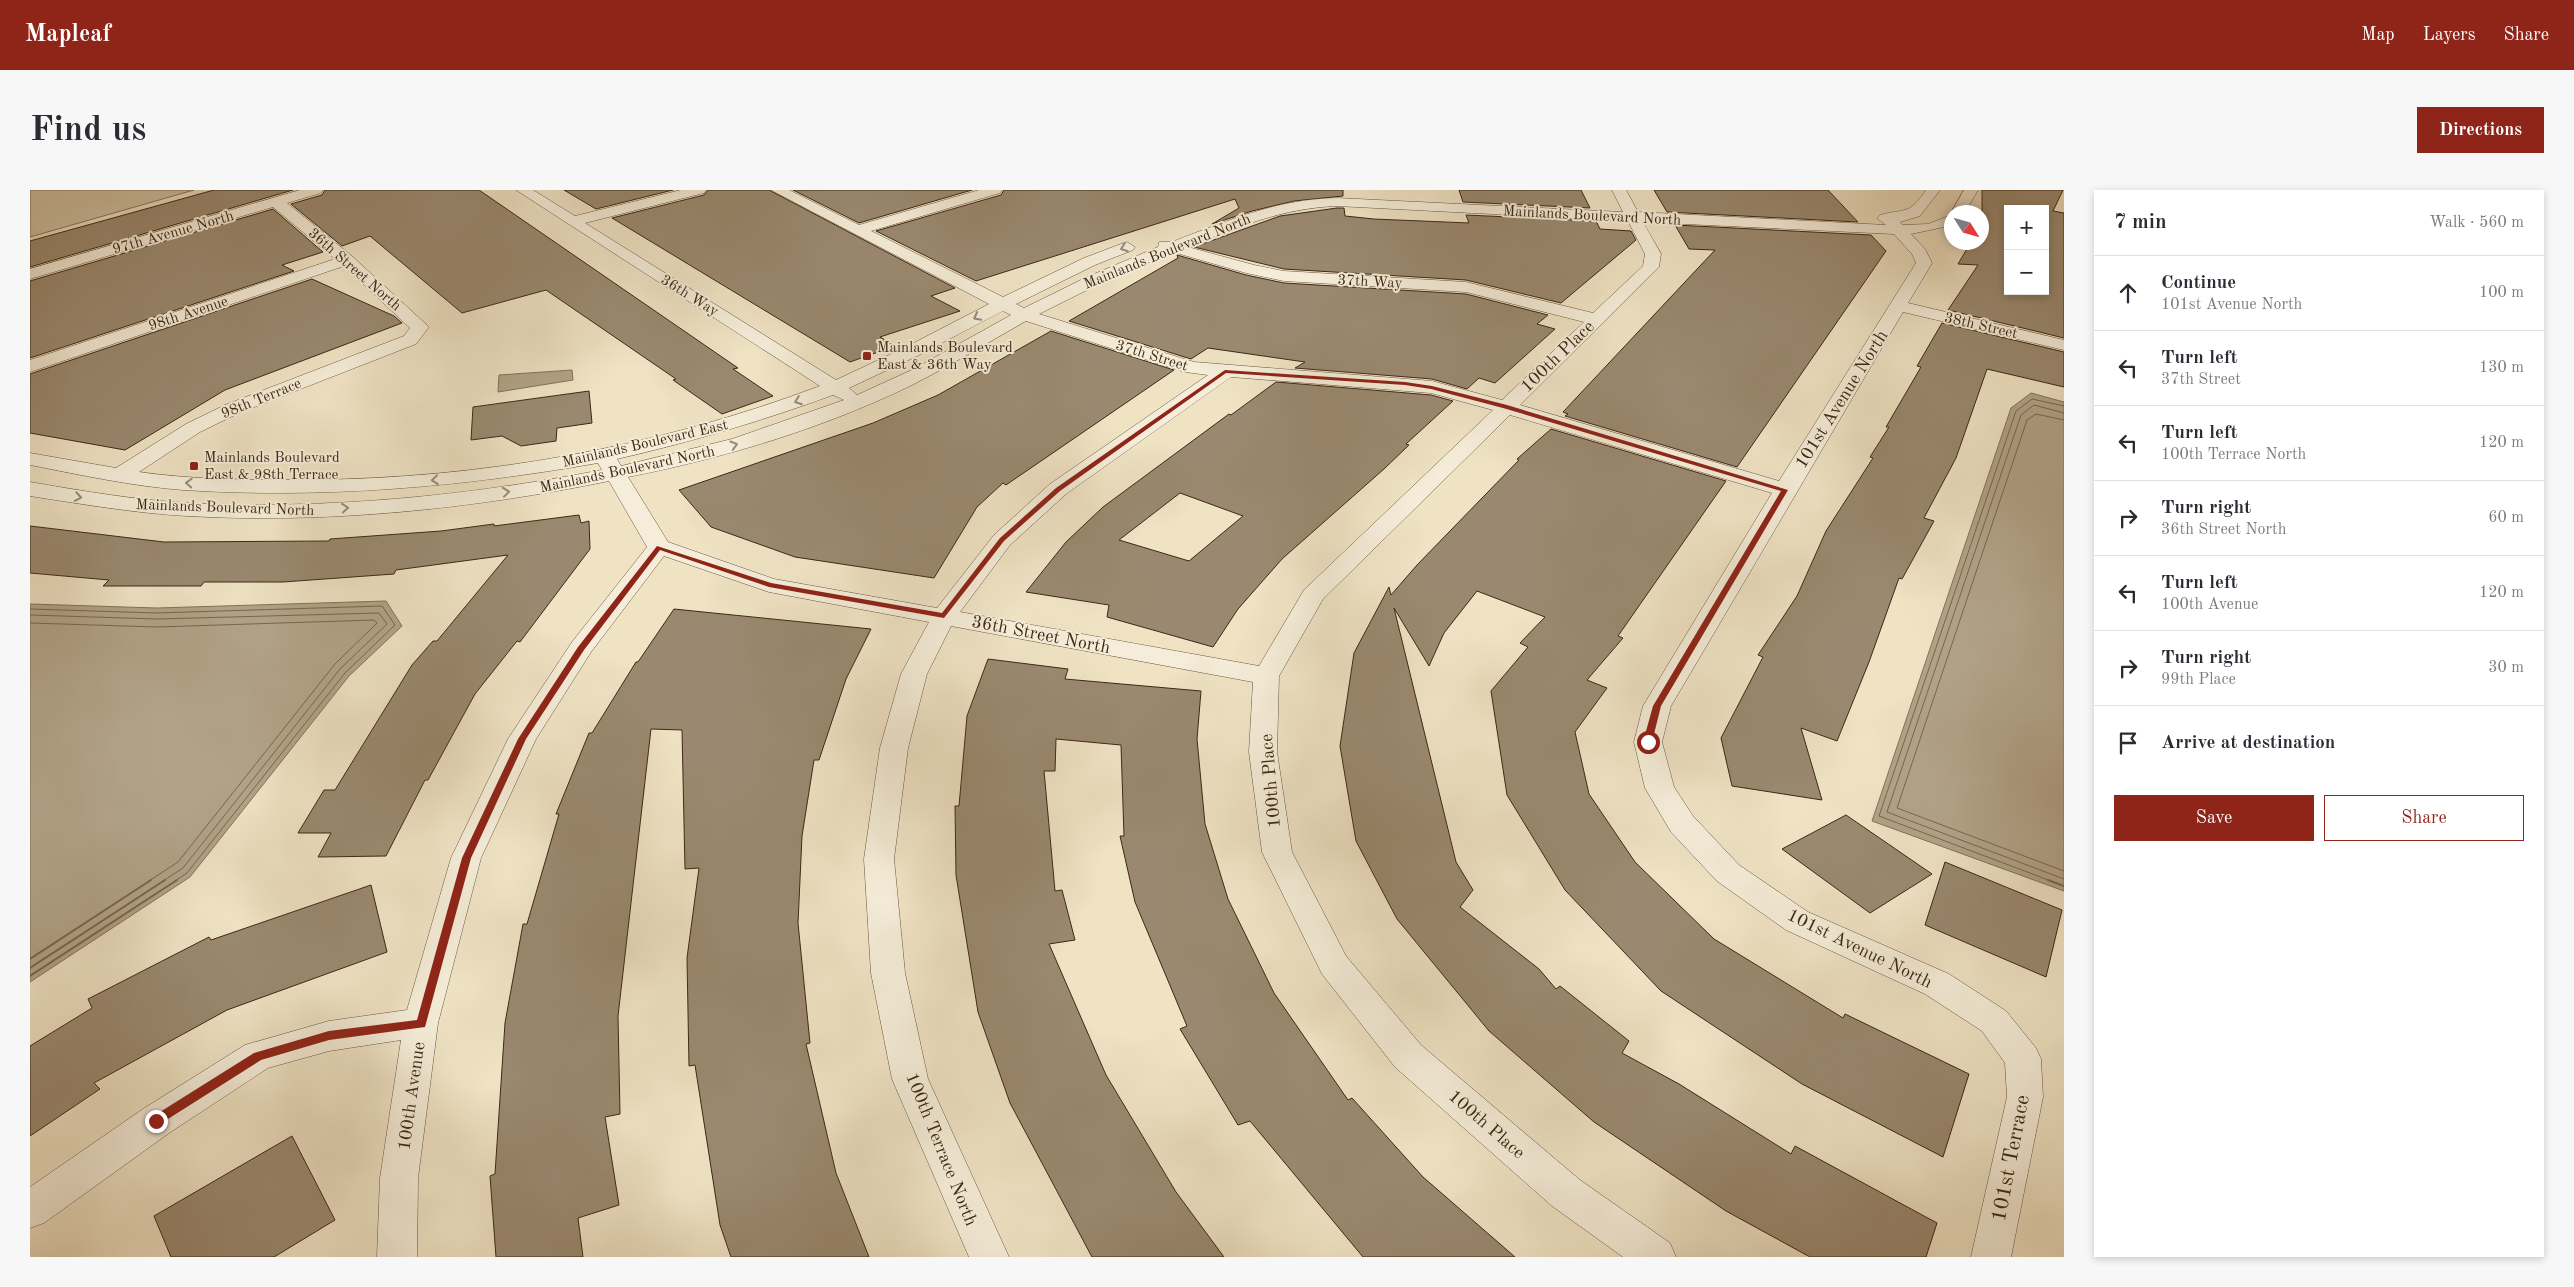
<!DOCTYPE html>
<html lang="en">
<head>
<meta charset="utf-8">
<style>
	:root { --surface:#fff; --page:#f7f7f7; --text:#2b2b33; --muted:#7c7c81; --line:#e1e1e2; --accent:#8f2418 }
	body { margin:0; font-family:"Old Standard TT",serif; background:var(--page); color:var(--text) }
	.controls { position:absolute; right:15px; top:15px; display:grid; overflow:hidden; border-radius:0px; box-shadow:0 2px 8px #0003 }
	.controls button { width:45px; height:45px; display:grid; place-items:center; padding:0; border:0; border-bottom:1px solid var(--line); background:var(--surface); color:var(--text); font:25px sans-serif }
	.compass { position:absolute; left:1914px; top:15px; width:45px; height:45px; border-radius:50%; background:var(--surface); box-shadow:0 2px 8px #0003; rotate:127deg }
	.stop { position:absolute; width:15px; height:15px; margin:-11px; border:4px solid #8f2418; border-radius:50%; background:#fff }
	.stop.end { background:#8f2418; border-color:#fff; box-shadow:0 1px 5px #0008 }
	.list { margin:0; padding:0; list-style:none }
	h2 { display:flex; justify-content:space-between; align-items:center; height:65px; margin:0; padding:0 20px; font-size:21px }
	h2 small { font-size:16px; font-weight:400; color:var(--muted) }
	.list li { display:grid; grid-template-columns:32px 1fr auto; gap:15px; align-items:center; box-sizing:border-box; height:75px; padding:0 20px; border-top:1px solid var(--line) }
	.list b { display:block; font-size:19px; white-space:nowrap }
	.list p { margin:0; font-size:16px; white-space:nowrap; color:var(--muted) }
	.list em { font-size:16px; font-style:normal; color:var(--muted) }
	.actions { display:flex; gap:10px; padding:15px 20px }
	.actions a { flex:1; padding:11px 0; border:1px solid var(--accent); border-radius:0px; text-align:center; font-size:18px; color:var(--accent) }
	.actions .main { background:var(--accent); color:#fff }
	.icon { flex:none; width:28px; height:28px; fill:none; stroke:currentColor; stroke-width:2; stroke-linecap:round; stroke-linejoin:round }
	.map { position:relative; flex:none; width:2034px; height:1067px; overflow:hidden; border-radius:0px }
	header { display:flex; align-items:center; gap:30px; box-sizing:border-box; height:70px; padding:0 25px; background:var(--accent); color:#fff }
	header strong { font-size:24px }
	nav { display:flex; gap:28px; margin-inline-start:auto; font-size:18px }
	.intro { display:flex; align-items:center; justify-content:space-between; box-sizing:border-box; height:120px; padding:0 30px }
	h1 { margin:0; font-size:35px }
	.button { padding:12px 22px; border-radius:0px; background:var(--accent); color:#fff; font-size:18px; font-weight:700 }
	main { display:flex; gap:30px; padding:0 30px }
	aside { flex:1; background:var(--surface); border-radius:0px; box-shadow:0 2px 8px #0003 }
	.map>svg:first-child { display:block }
	.green { fill:#d1c3a6; stroke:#87765d }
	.water { fill:#b2a388; stroke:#83725a }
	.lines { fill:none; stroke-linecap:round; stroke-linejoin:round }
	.shore-far1 { stroke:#78664e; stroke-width:1 }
	.shore { stroke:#78664e; stroke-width:2 }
	.building { fill:#9a8970; stroke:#3d2814; fill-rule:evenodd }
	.minor-casing { stroke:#6a5740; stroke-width:1 }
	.minor { fill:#f5edd9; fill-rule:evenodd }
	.oneway { stroke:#998a76 }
	.route { fill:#8f2418 }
	.poi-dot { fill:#8f2418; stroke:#f5edd9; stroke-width:2 }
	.labels { text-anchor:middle; stroke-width:4; stroke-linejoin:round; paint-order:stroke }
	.far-street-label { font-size:15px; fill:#3d2814; stroke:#f5edd9 }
	.far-poi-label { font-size:15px; fill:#3d2814; stroke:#f5edd9; text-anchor:start }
	.street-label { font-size:18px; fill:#3d2814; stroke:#f5edd9 }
	.near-street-label { font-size:21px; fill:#3d2814; stroke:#f5edd9 }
</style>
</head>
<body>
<header>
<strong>Mapleaf</strong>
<nav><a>Map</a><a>Layers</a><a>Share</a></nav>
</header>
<div class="intro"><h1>Find us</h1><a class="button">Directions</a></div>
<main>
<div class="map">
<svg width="2034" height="1067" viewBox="0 0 2034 1067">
	<rect width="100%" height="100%" fill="#efe3c4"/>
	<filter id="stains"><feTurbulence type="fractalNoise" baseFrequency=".004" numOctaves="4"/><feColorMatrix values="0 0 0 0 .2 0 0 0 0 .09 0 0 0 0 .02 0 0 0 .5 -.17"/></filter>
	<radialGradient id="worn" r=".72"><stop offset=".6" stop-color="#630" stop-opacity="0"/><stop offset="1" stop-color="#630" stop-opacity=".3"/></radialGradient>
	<path class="green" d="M0 0H164L0 47Z"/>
	<path class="water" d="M542 180 543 190 468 202 469 185Z
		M2001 203 2034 212V701L1842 631 1981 218Z
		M356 411 372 436 319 486 160 687 0 792V414L127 418Z"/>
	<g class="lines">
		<path class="shore-far1" d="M2034 223 2004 215 1991 225 1857 622 2034 689
			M2034 230 2006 224 1997 230 1867 618 2034 681
			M0 419 127 423 352 416 365 435 315 483 157 683 145 691
			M0 425 127 429 349 423 357 434 310 479 153 678 133 691
			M0 433 127 437 344 430 347 433 305 474 148 672 119 691
			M2021 691 1849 626 1986 221 2002 209 2034 216"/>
		<path class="shore" d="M2018 690 2034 696
			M0 769 121 690
			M0 778 135 690
			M0 786 147 690"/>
	</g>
	<path class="building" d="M184 0H263L0 77V51Z
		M295 0H449L708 178 703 179 743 206 692 224 643 190 646 189 516 100 432 123 340 46 312 56 261 14 292 5Z
		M534 0H643L566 19Z
		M678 0H739L925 98 901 106 930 121 850 147 865 156 820 172 582 28 674 5Z
		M763 0H942L829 33Z
		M974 0H1313V6L1264 11 1222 21 1182 34 1209 18 1205 9 946 91 846 41 971 5Z
		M1429 0H1551L1560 18 1433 12Z
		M1624 0H1798L1828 32 1637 22Z
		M1952 0H2033L2023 21 2034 23V148L1918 120 1948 75 1928 74 1941 52H1952ZM1978 19H2015V101H1978Z
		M1307 18H1314L1315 26 1344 29 1439 33 1436 25 1566 31 1570 39 1601 41 1606 50 1531 113 1436 90 1254 79 1164 57 1250 26Z
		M243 19 293 62 252 75 264 81 0 168V91Z
		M1645 35 1841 45 1856 61 1707 277 1535 226 1538 224 1533 222 1685 60 1659 59Z
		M1147 65 1216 85 1254 93 1436 104 1518 125 1507 134 1525 139 1465 193 1449 188 1437 199 1402 189 1265 178 1275 172 1178 158 1161 169 1039 131 1148 68Z
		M282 89 364 126 372 133 195 200 95 260 0 243V184Z
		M1912 133 2034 162V197L1957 179 1926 268 1894 328 1904 331 1872 389 1869 388 1839 472 1807 551 1771 538 1792 610 1702 596 1691 548 1733 467 1728 465 1767 406 1796 341 1843 268 1840 267 1859 237H1856L1891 177 1887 176Z
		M1021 141 1144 180 976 295 973 293 947 317 904 388 765 367 681 337 649 300 843 233 908 205Z
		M1246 192 1401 205 1423 211 1376 254 1379 255 1354 279 1252 369 1208 419 1183 457 1077 427 1079 415 996 402 1036 352 1073 317 1199 224 1201 225ZM1150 303 1213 326 1159 371 1089 350Z
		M559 201 562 233 527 238 526 251 491 256 472 246 441 250 443 217Z
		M1521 239 1696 291 1588 446 1593 448 1557 490 1577 498 1545 542 1559 604 1605 672 1684 749 1813 828 1815 824 1939 884 1913 967 1772 894 1631 801 1535 700 1477 605 1461 501 1498 457 1490 453 1515 427 1447 401 1414 443 1399 476 1364 418 1426 672 1443 700 1430 717 1509 779 1526 799 1530 796 1599 851 1592 863 1649 894 1761 964 1765 956 1907 1033 1896 1067H1780L1696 1021 1564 932 1459 841 1367 729 1326 651 1310 556 1324 463 1359 397 1361 405 1387 375 1489 270 1487 269Z
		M549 325 551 333 559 331 560 359 490 452 487 451 445 504 398 590H395L356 666 288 667 301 643H268L294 600H305L382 475 403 451H407L478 365 366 380 364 384 253 392H174L171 396H73L79 390 0 383V336L134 352 299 351 300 349 411 341 464 334V336Z
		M644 419 841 439 816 489 789 570H784L772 646 768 733 780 853 776 854 806 983 839 1067H701L690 1035 665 875 659 876 657 768 669 678 655 679 652 540 621 539 588 826 590 924 575 927 589 1015 548 1028 553 1067H466L460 986 465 984 475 833 493 734H497L529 624H526L559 543H562L606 472H608Z
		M958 469 1038 479 1035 489 1171 501 1167 549 1175 634 1198 709 1244 803 1318 910 1322 908 1393 987 1485 1067H1333L1220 931 1208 935 1150 839 1157 836 1105 712 1090 646H1094L1091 555 1026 549 1025 581H1014L1025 701 1032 700 1045 750 1019 754 1076 885 1146 1002 1194 1067H1062L980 913 948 822 926 685 925 616H929L937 526Z
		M1816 625 1902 684 1840 723 1752 659Z
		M1915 672 2032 720 2016 787 1895 735Z
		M341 695 357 762 197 820 64 893 70 899 0 946V856L62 818 58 809 179 747 181 750Z
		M262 946 305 1030 244 1067H141L124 1026Z"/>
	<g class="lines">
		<g class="minor-casing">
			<path id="minor" d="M270 0H293L291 3 257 13 323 67 399 137 386 154 209 223 170 242 109 282C165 290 223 290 279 290 455 288 625 258 790 196L486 0H503L545 26 651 0H676L674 3 555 33 806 190 874 158 959 114 741 0H759L829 35 949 0H972L970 3 841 41 973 107 1054 68 1091 54 1097 52 1105 57 1103 60 1065 75 986 114 994 118 1057 87 1128 57 1129 52H1142C1196 31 1248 9 1307 8L1593 22 1582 0H1596L1608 22 1856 35 1847 28 1850 25C1876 18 1878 26 1896 0H1910L1890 26 1870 32 1873 35 1898 34 1921 25 1919 36 1881 44 1895 59 1902 73 1878 113 2034 150V160L1873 122 1641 516 1632 552 1644 597 1663 626 1709 675 1778 722 1919 784 1976 821 2006 858 2011 869 2013 907 1981 1067H1941L1977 907 1975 873 1952 841 1895 804 1756 740 1687 691 1641 642 1615 598 1604 552 1613 516 1742 303 1480 225 1293 409 1249 486 1247 562 1262 662 1316 766 1391 855 1550 990 1640 1053 1646 1067H1593L1522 1016 1365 877 1292 784 1232 662 1219 562 1223 492 921 436 897 484 878 558 864 669 875 783 898 889 979 1067H939L862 889 841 783 834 669 850 558 871 484 899 432 739 402 634 366 561 462 506 549 451 668 408 833 388 988 387 1067H347L350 988 371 850 299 861 238 878 139 943 14 1033 0 1038V997L113 919 215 855 299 831 377 820 421 668 478 549 542 452 617 357 579 291C442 319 297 334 157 326 104 323 52 314 0 306V292C52 301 105 310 158 313 295 320 437 306 572 280L568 273C431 297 293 309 153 300 102 296 51 285 0 275V263L86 278 156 234 195 215 374 146 380 138 314 76 0 182V170L305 69 243 17 0 89V79ZM1307 16 1598 31 1615 64 1613 76 1563 123 1436 92 1254 81 1224 75 1158 57C1207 37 1253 18 1307 16ZM1613 32 1864 44 1882 64 1886 73 1749 291 1490 215 1629 77 1631 64ZM1143 62 1216 83 1254 91 1436 102 1554 132 1472 210 1402 191 1164 172 1009 124 1069 94ZM973 121 981 125 884 179 827 205 819 198 887 166ZM996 131 1155 182 1178 185 1020 294 964 345 907 418 744 389 638 352 598 287C694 268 791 239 880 196 920 176 957 153 996 131ZM1201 187 1401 203 1463 220 1274 400 1229 476 930 422 980 355 1036 304ZM803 205 814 210 702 249 591 276 587 269C661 252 732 231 803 205Z
				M1934 0H1948L1935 22 1921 23Z"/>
		</g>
		<use href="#minor" class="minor"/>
	</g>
	<defs><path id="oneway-chevron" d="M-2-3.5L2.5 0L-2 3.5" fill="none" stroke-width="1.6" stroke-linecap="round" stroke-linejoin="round" transform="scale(1.25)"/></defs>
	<g class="oneway">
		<use href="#oneway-chevron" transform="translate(1094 58) rotate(160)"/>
		<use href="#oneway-chevron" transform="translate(947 127) rotate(152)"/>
		<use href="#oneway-chevron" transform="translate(768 211) rotate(160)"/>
		<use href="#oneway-chevron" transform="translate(704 255) rotate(-16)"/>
		<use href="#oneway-chevron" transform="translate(405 290) rotate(174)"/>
		<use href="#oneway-chevron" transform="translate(159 293) rotate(-177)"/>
		<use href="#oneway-chevron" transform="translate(476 302) rotate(-7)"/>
		<use href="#oneway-chevron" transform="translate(48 307) rotate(10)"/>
		<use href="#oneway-chevron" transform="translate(315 318) rotate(-4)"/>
	</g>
	<path class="route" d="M1195 180 1375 192 1402 196 1477 215 1758 300 1631 516 1622 552 1618 554 1613 552 1623 516 1751 301 1473 218 1401 199 1375 195 1196 183 1030 301 974 351 914 428 739 397 630 360 554 460 496 549 441 668 395 837 299 850 231 870 130 934H122V927L224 863 299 841 387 830 432 668 488 549 548 457 627 356 741 393 912 423 970 348 1026 298Z"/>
	<g class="poi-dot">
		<rect x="832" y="161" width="10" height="10" rx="2.5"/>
		<rect x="159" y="271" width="10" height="10" rx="2.5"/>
	</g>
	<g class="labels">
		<g class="far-street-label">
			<text transform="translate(1562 25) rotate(3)" y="5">Mainlands Boulevard North</text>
			<text transform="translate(143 42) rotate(-16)" y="5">97th Avenue North</text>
			<text transform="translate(1137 61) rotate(-22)" y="5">Mainlands Boulevard North</text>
			<text transform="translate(325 79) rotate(41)" y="5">36th Street North</text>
			<text transform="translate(1340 91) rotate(3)" y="5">37th Way</text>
			<text transform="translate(660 105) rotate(32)" y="5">36th Way</text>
			<text transform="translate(158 123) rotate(-18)" y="5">98th Avenue</text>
			<text transform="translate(1951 135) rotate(13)" y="5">38th Street</text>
			<text transform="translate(1122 165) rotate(17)" y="5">37th Street</text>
			<text transform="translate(231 208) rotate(-22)" y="5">98th Terrace</text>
			<text transform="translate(615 253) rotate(-13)" y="5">Mainlands Boulevard East</text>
			<text transform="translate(597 279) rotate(-12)" y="5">Mainlands Boulevard North</text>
			<text transform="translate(195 317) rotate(2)" y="5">Mainlands Boulevard North</text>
		</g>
		<g class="far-poi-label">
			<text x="847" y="162">Mainlands Boulevard<tspan x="847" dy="17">East &amp; 36th Way</tspan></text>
			<text x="174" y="272">Mainlands Boulevard<tspan x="174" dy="17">East &amp; 98th Terrace</tspan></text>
		</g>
		<g class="street-label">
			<text transform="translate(1527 166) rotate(-44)" y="6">100th Place</text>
			<text transform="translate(1811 209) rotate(-58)" y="6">101st Avenue North</text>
			<text transform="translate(1011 444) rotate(11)" y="6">36th Street North</text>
			<text transform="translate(1240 591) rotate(-95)" y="6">100th Place</text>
			<text transform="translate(1830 758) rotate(26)" y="6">101st Avenue North</text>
			<text transform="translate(381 906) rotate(-82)" y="6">100th Avenue</text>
			<text transform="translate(1457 934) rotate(41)" y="6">100th Place</text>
			<text transform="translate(912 959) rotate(68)" y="6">100th Terrace North</text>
		</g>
		<g class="near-street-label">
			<text transform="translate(1980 968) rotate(-79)" y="7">101st Terrace</text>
		</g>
	</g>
	<rect width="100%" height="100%" filter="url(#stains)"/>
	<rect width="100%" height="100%" fill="url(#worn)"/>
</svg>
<div class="controls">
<button>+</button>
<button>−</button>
</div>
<svg class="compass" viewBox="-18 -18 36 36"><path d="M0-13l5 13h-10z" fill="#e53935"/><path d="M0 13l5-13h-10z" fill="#7c7c81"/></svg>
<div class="stop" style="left:1618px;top:552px"></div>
<div class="stop end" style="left:126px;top:931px"></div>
</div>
<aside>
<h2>7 min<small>Walk · 560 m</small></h2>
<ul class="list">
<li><svg class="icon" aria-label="ahead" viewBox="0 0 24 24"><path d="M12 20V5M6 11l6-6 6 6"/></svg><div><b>Continue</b><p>101st Avenue North</p></div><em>100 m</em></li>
<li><svg class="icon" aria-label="left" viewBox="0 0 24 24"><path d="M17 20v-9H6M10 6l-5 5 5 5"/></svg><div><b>Turn left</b><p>37th Street</p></div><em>130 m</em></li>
<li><svg class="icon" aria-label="left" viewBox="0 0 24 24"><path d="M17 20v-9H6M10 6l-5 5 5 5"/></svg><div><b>Turn left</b><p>100th Terrace North</p></div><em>120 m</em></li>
<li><svg class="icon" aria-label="right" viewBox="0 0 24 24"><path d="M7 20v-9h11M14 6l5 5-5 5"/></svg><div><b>Turn right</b><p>36th Street North</p></div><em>60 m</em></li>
<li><svg class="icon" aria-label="left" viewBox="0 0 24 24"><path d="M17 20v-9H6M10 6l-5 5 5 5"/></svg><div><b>Turn left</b><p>100th Avenue</p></div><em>120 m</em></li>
<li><svg class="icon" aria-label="right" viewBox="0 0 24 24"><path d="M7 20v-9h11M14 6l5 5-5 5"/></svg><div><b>Turn right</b><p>99th Place</p></div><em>30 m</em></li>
<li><svg class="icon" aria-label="arrive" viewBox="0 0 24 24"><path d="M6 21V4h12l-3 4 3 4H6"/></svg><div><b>Arrive at destination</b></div></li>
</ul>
<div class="actions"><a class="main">Save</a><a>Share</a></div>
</aside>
</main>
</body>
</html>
